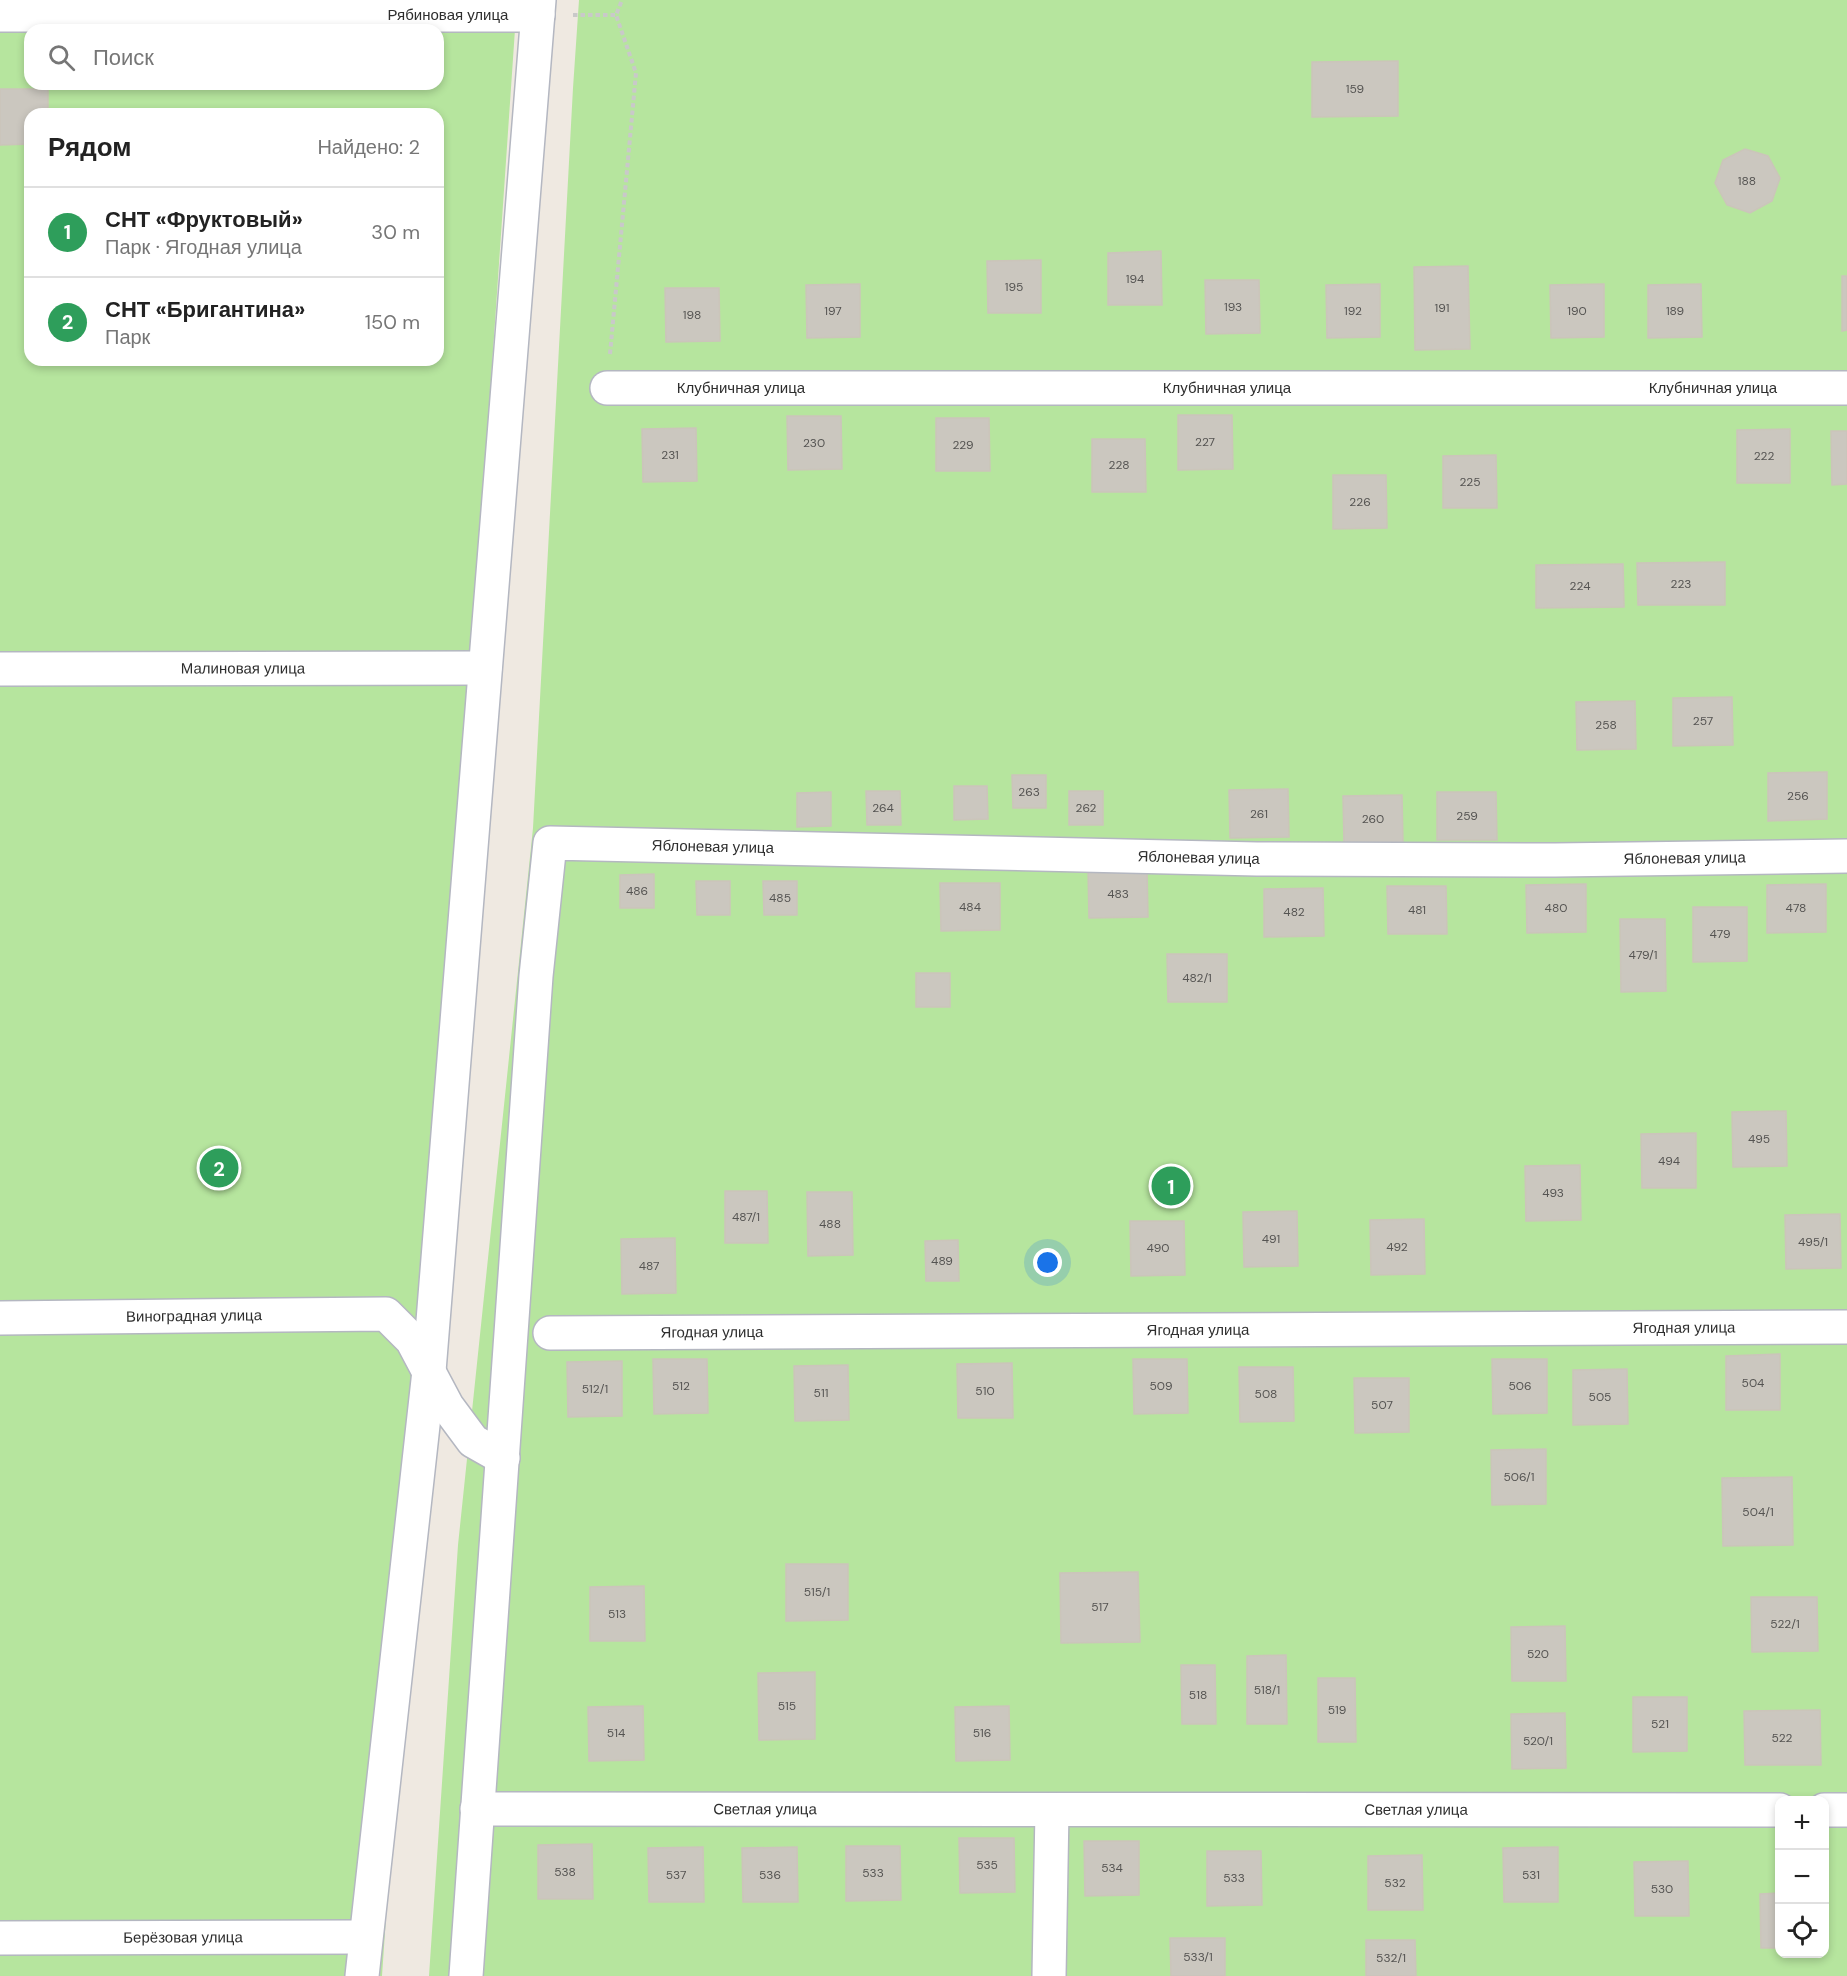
<!DOCTYPE html>
<html lang="ru">
<head>
<meta charset="utf-8">
<style>
	:root { --surface:#fff; --page:#f6f6f6; --text:#222; --muted:#767676; --line:#e0e0e0; --accent:#7c3aed }
	body { margin:0; font-family:"DM Sans",sans-serif; background:var(--page); color:var(--text) }
	.controls { position:absolute; right:18px; bottom:18px; display:grid; overflow:hidden; border-radius:12px; box-shadow:0 3px 9px #0003 }
	.controls button { width:54px; height:54px; display:grid; place-items:center; padding:0; border:0; border-bottom:2px solid var(--line); background:var(--surface); color:var(--text); font:30px sans-serif }
	.you { position:absolute; left:1048px; top:1263px; width:21px; height:21px; margin:-15px; border:4px solid #fff; border-radius:50%; background:#1a73e8; box-shadow:0 0 0 9px #1a73e833 }
	.badge { display:grid; place-items:center; width:39px; height:39px; border-radius:50%; background:var(--accent); color:#fff; font-size:20px; font-weight:700 }
	.pin { position:absolute; translate:-50% -50%; border:3px solid #fff; box-shadow:0 2px 6px #0006 }
	.list { margin:0; padding:0; list-style:none }
	h2 { display:flex; justify-content:space-between; align-items:center; height:78px; margin:0; padding:0 24px; font-size:26px }
	h2 small { font-size:20px; font-weight:400; color:var(--muted) }
	.list li { display:grid; grid-template-columns:39px 1fr auto; gap:18px; align-items:center; box-sizing:border-box; height:90px; padding:0 24px; border-top:2px solid var(--line) }
	.list b { display:block; font-size:22px; white-space:nowrap }
	.list p { margin:0; font-size:20px; white-space:nowrap; color:var(--muted) }
	.list em { font-size:20px; font-style:normal; color:var(--muted) }
	.icon { flex:none; width:33px; height:33px; fill:none; stroke:currentColor; stroke-width:2; stroke-linecap:round; stroke-linejoin:round }
	.map { position:relative; flex:none; width:1847px; height:1976px; overflow:hidden }
	.search { position:absolute; background:var(--surface); box-shadow:0 3px 9px #0003; left:24px; top:24px; width:420px; height:66px; display:flex; align-items:center; gap:15px; box-sizing:border-box; padding:0 21px; border-radius:18px; color:var(--muted); font-size:22px }
	.panel { position:absolute; background:var(--surface); box-shadow:0 3px 9px #0003; left:24px; top:108px; width:420px; height:258px; border-radius:18px }
	.map>svg:first-child { display:block }
	.green { fill:#b6e59e; fill-rule:evenodd }
	.building { fill:#cbc7bf; stroke:#cbc5ba; stroke-width:1.5 }
	.lines { fill:none; stroke-linecap:round; stroke-linejoin:round }
	.minor-casing { stroke:#b4b7c1; stroke-width:36 }
	.path { stroke:#c9c9c9; stroke-width:4; stroke-dasharray:4.5 3; stroke-linecap:butt }
	.minor { stroke:#fff; stroke-width:33 }
	.labels { text-anchor:middle; stroke-width:6; stroke-linejoin:round; paint-order:stroke }
	.number-label { font-size:12px; fill:#555452 }
	.street-label { font-size:15px; fill:#2e2e2e; stroke:#fff }
</style>
</head>
<body>
<div class="map">
<svg width="1847" height="1976" viewBox="0 0 1847 1976">
	<rect width="100%" height="100%" fill="#efe9e1"/>
	<path class="green" d="M0 0H517L382 1976H0ZM30 30H438V84H30ZM30 114H438V360H30Z
		M579 0H1847V1976H429L458 1545 533 828 573 88ZM1780 1800H1824V1954H1780Z"/>
	<path class="building" d="M1398 61V116L1312 117V62Z
		M0 89H48V114H30V144L0 145Z
		M1745 149 1768 156 1780 178 1772 201 1750 213 1727 205 1715 183 1723 160Z
		M1161 251 1162 305H1108V253Z
		M1041 260V313H988L987 261Z
		M1468 266 1470 349 1415 350 1414 267Z
		M1842 276H1847V330L1842 331Z
		M1205 280H1259L1260 333 1206 334Z
		M860 284V337L807 338 806 285Z
		M1380 284V337L1327 338 1326 285Z
		M1604 284V337L1551 338 1550 285Z
		M1701 284 1702 337 1648 338V285Z
		M665 288H719L720 341 666 342Z
		M1178 415H1232L1233 469 1178 470Z
		M787 416H841L842 469 788 470Z
		M936 418H989L990 471H936Z
		M696 428 697 481 643 482 642 429Z
		M1790 429V483H1737V430Z
		M1831 431H1847V484L1832 485Z
		M1092 439H1145L1146 492H1092Z
		M1496 455 1497 508H1443V456Z
		M1333 475H1386L1387 528 1333 529Z
		M1725 562V605H1638L1637 563Z
		M1623 564 1624 607 1536 608V565Z
		M1732 697 1733 745 1673 746V698Z
		M1635 701 1636 749 1577 750 1576 702Z
		M1827 772V819L1768 821V773Z
		M1012 775H1046V808H1013Z
		M954 786H987L988 819 954 820Z
		M1288 789 1289 837 1230 838 1229 790Z
		M866 791H900L901 825H867Z
		M1069 791H1103V825H1069Z
		M831 792V826L797 827V793Z
		M1437 792H1496L1497 840H1437Z
		M1402 795 1403 843H1344L1343 796Z
		M1147 869 1148 917 1089 918 1088 870Z
		M654 874V908H620V875Z
		M696 881H730V915H697Z
		M763 881H797V915H764Z
		M940 883H1000V930L941 931Z
		M1586 884V932L1527 933 1526 885Z
		M1826 884V932L1767 933V885Z
		M1387 886H1446L1447 934H1388Z
		M1323 888 1324 936 1264 937V889Z
		M1693 907H1747V961L1693 962Z
		M1620 919H1665L1666 991 1621 992Z
		M1167 954H1227V1002H1168Z
		M916 973H950V1007H916Z
		M1786 1111 1787 1166 1733 1167 1732 1112Z
		M1696 1133V1188H1642L1641 1134Z
		M1580 1165 1581 1220 1526 1221 1525 1166Z
		M725 1191H767L768 1243H725Z
		M807 1192H852L853 1255 808 1256Z
		M1297 1211 1298 1266 1244 1267 1243 1212Z
		M1840 1214 1841 1268 1786 1269 1785 1215Z
		M1424 1219 1425 1274 1371 1275 1370 1220Z
		M1130 1221H1184L1185 1275 1131 1276Z
		M675 1238 676 1293 622 1294 621 1239Z
		M958 1240 959 1281H926L925 1241Z
		M1780 1354V1410H1726V1356Z
		M653 1359H707L708 1413 654 1414Z
		M1133 1359H1187L1188 1413 1134 1414Z
		M1492 1359H1547V1413L1493 1414Z
		M622 1361V1416L568 1417 567 1362Z
		M1012 1363 1013 1418H958L957 1364Z
		M848 1365 849 1420 795 1421 794 1366Z
		M1239 1367H1293L1294 1421 1240 1422Z
		M1627 1369 1628 1424 1573 1425V1370Z
		M1354 1378H1409V1432L1355 1433Z
		M1546 1449V1504L1492 1505 1491 1450Z
		M1792 1477 1793 1545 1723 1546 1722 1478Z
		M786 1564H848V1620L786 1621Z
		M1138 1572 1140 1642 1061 1643 1060 1573Z
		M644 1586 645 1641H590V1587Z
		M1751 1597H1817L1818 1651 1752 1652Z
		M1565 1626 1566 1681H1512L1511 1627Z
		M1286 1655 1287 1724H1247V1656Z
		M1181 1665H1215L1216 1724H1182Z
		M815 1672V1739L759 1740 758 1673Z
		M1318 1678H1355L1356 1742H1318Z
		M1633 1697H1687V1751L1633 1752Z
		M643 1706 644 1760 589 1761 588 1707Z
		M1009 1706 1010 1760 956 1761 955 1707Z
		M1820 1710 1821 1765H1745L1744 1711Z
		M1565 1713 1566 1768 1512 1769 1511 1714Z
		M959 1838H1014L1015 1892 960 1893Z
		M1084 1841H1139V1895L1085 1896Z
		M592 1844 593 1899H538V1845Z
		M846 1846H900L901 1900 846 1901Z
		M703 1847 704 1902H649L648 1848Z
		M797 1847 798 1902H743L742 1848Z
		M1558 1847V1902H1504L1503 1848Z
		M1207 1851H1261L1262 1905 1207 1906Z
		M1422 1855 1423 1910H1368V1856Z
		M1688 1861 1689 1916H1635L1634 1862Z
		M1780 1893V1948H1761L1760 1894Z
		M1170 1938H1225V1976H1171Z
		M1366 1940H1415L1416 1976H1366Z"/>
	<g class="lines">
		<g class="minor-casing">
			<g id="minor">
				<path id="s1" d="M0 15H538"/>
				<path id="s2" d="M607 388H1847"/>
				<path id="s3" d="M0 669 485 668"/>
				<path id="s4" d="M0 1318 386 1314 412 1340 447 1406 473 1441 503 1458"/>
				<path id="s5" d="M550 1333 1847 1327"/>
				<path id="s6" d="M477 1809 1780 1810"/>
				<path d="M1824 1810H1847"/>
				<path id="s7" d="M0 1938 365 1937"/>
				<path d="M362 1976 429 1371 539 0"/>
				<path id="s8" d="M466 1976 536 976 550 843 1257 859 1555 860 1847 856"/>
				<path d="M1049 1976 1052 1810"/>
			</g>
		</g>
		<path class="path" d="M573 15H616L622 0
			M610 354 636 73 616 15"/>
		<use href="#minor" class="minor"/>
	</g>
	<g class="labels">
		<g class="number-label">
			<text x="1355" y="93">159</text>
			<text x="1747" y="185">188</text>
			<text x="1135" y="283">194</text>
			<text x="1014" y="291">195</text>
			<text x="1233" y="311">193</text>
			<text x="1442" y="312">191</text>
			<text x="833" y="315">197</text>
			<text x="1353" y="315">192</text>
			<text x="1577" y="315">190</text>
			<text x="1675" y="315">189</text>
			<text x="692" y="319">198</text>
			<text x="1205" y="446">227</text>
			<text x="814" y="447">230</text>
			<text x="963" y="449">229</text>
			<text x="670" y="459">231</text>
			<text x="1764" y="460">222</text>
			<text x="1119" y="469">228</text>
			<text x="1470" y="486">225</text>
			<text x="1360" y="506">226</text>
			<text x="1681" y="588">223</text>
			<text x="1580" y="590">224</text>
			<text x="1703" y="725">257</text>
			<text x="1606" y="729">258</text>
			<text x="1029" y="796">263</text>
			<text x="1798" y="800">256</text>
			<text x="883" y="812">264</text>
			<text x="1086" y="812">262</text>
			<text x="1259" y="818">261</text>
			<text x="1467" y="820">259</text>
			<text x="1373" y="823">260</text>
			<text x="637" y="895">486</text>
			<text x="1118" y="898">483</text>
			<text x="780" y="902">485</text>
			<text x="970" y="911">484</text>
			<text x="1556" y="912">480</text>
			<text x="1796" y="912">478</text>
			<text x="1417" y="914">481</text>
			<text x="1294" y="916">482</text>
			<text x="1720" y="938">479</text>
			<text x="1643" y="959">479/1</text>
			<text x="1197" y="982">482/1</text>
			<text x="1759" y="1143">495</text>
			<text x="1669" y="1165">494</text>
			<text x="1553" y="1197">493</text>
			<text x="746" y="1221">487/1</text>
			<text x="830" y="1228">488</text>
			<text x="1271" y="1243">491</text>
			<text x="1813" y="1246">495/1</text>
			<text x="1397" y="1251">492</text>
			<text x="1158" y="1252">490</text>
			<text x="942" y="1265">489</text>
			<text x="649" y="1270">487</text>
			<text x="1753" y="1387">504</text>
			<text x="681" y="1390">512</text>
			<text x="1161" y="1390">509</text>
			<text x="1520" y="1390">506</text>
			<text x="595" y="1393">512/1</text>
			<text x="985" y="1395">510</text>
			<text x="821" y="1397">511</text>
			<text x="1266" y="1398">508</text>
			<text x="1600" y="1401">505</text>
			<text x="1382" y="1409">507</text>
			<text x="1519" y="1481">506/1</text>
			<text x="1758" y="1516">504/1</text>
			<text x="817" y="1596">515/1</text>
			<text x="1100" y="1611">517</text>
			<text x="617" y="1618">513</text>
			<text x="1785" y="1628">522/1</text>
			<text x="1538" y="1658">520</text>
			<text x="1267" y="1694">518/1</text>
			<text x="1198" y="1699">518</text>
			<text x="787" y="1710">515</text>
			<text x="1337" y="1714">519</text>
			<text x="1660" y="1728">521</text>
			<text x="616" y="1737">514</text>
			<text x="982" y="1737">516</text>
			<text x="1782" y="1742">522</text>
			<text x="1538" y="1745">520/1</text>
			<text x="987" y="1869">535</text>
			<text x="1112" y="1872">534</text>
			<text x="565" y="1876">538</text>
			<text x="873" y="1877">533</text>
			<text x="676" y="1879">537</text>
			<text x="770" y="1879">536</text>
			<text x="1531" y="1879">531</text>
			<text x="1234" y="1882">533</text>
			<text x="1395" y="1887">532</text>
			<text x="1662" y="1893">530</text>
			<text x="1198" y="1961">533/1</text>
			<text x="1391" y="1962">532/1</text>
		</g>
		<g class="street-label">
			<text dy="5" stroke="none"><textPath href="#s1" startOffset="448">Рябиновая улица</textPath></text>
			<text dy="5" stroke="none"><textPath href="#s2" startOffset="134">Клубничная улица</textPath></text>
			<text dy="5" stroke="none"><textPath href="#s2" startOffset="620">Клубничная улица</textPath></text>
			<text dy="5" stroke="none"><textPath href="#s2" startOffset="1106">Клубничная улица</textPath></text>
			<text dy="5" stroke="none"><textPath href="#s3" startOffset="243">Малиновая улица</textPath></text>
			<text dy="5" stroke="none"><textPath href="#s8" startOffset="1299">Яблоневая улица</textPath></text>
			<text dy="5" stroke="none"><textPath href="#s8" startOffset="1785">Яблоневая улица</textPath></text>
			<text dy="5" stroke="none"><textPath href="#s8" startOffset="2271">Яблоневая улица</textPath></text>
			<text dy="5" stroke="none"><textPath href="#s4" startOffset="194">Виноградная улица</textPath></text>
			<text dy="5" stroke="none"><textPath href="#s5" startOffset="1134">Ягодная улица</textPath></text>
			<text dy="5" stroke="none"><textPath href="#s5" startOffset="648">Ягодная улица</textPath></text>
			<text dy="5" stroke="none"><textPath href="#s5" startOffset="162">Ягодная улица</textPath></text>
			<text dy="5" stroke="none"><textPath href="#s6" startOffset="288">Светлая улица</textPath></text>
			<text dy="5" stroke="none"><textPath href="#s6" startOffset="939">Светлая улица</textPath></text>
			<text dy="5" stroke="none"><textPath href="#s7" startOffset="183">Берёзовая улица</textPath></text>
		</g>
	</g>
</svg>
<div class="controls">
<button>+</button>
<button>−</button>
<button><svg class="icon" aria-label="locate" viewBox="0 0 24 24"><circle cx="12" cy="12" r="6"/><path d="M12 2v4M12 18v4M2 12h4M18 12h4"/></svg></button>
</div>
<div class="you"></div>
<div class="pin badge" style="left:1171px;top:1186px;background:#2e9e5b">1</div>
<div class="pin badge" style="left:219px;top:1168px;background:#2e9e5b">2</div>
<div class="search"><svg class="icon" aria-label="search" viewBox="0 0 24 24"><circle cx="10" cy="10" r="6"/><path d="M15 15l6 6"/></svg>Поиск</div>
<section class="panel">
<h2>Рядом<small>Найдено: 2</small></h2>
<ul class="list">
<li><span class="badge" style="background:#2e9e5b">1</span><div><b>СНТ «Фруктовый»</b><p>Парк · Ягодная улица</p></div><em>30 m</em></li>
<li><span class="badge" style="background:#2e9e5b">2</span><div><b>СНТ «Бригантина»</b><p>Парк</p></div><em>150 m</em></li>
</ul>
</section>
</div>
</body>
</html>
